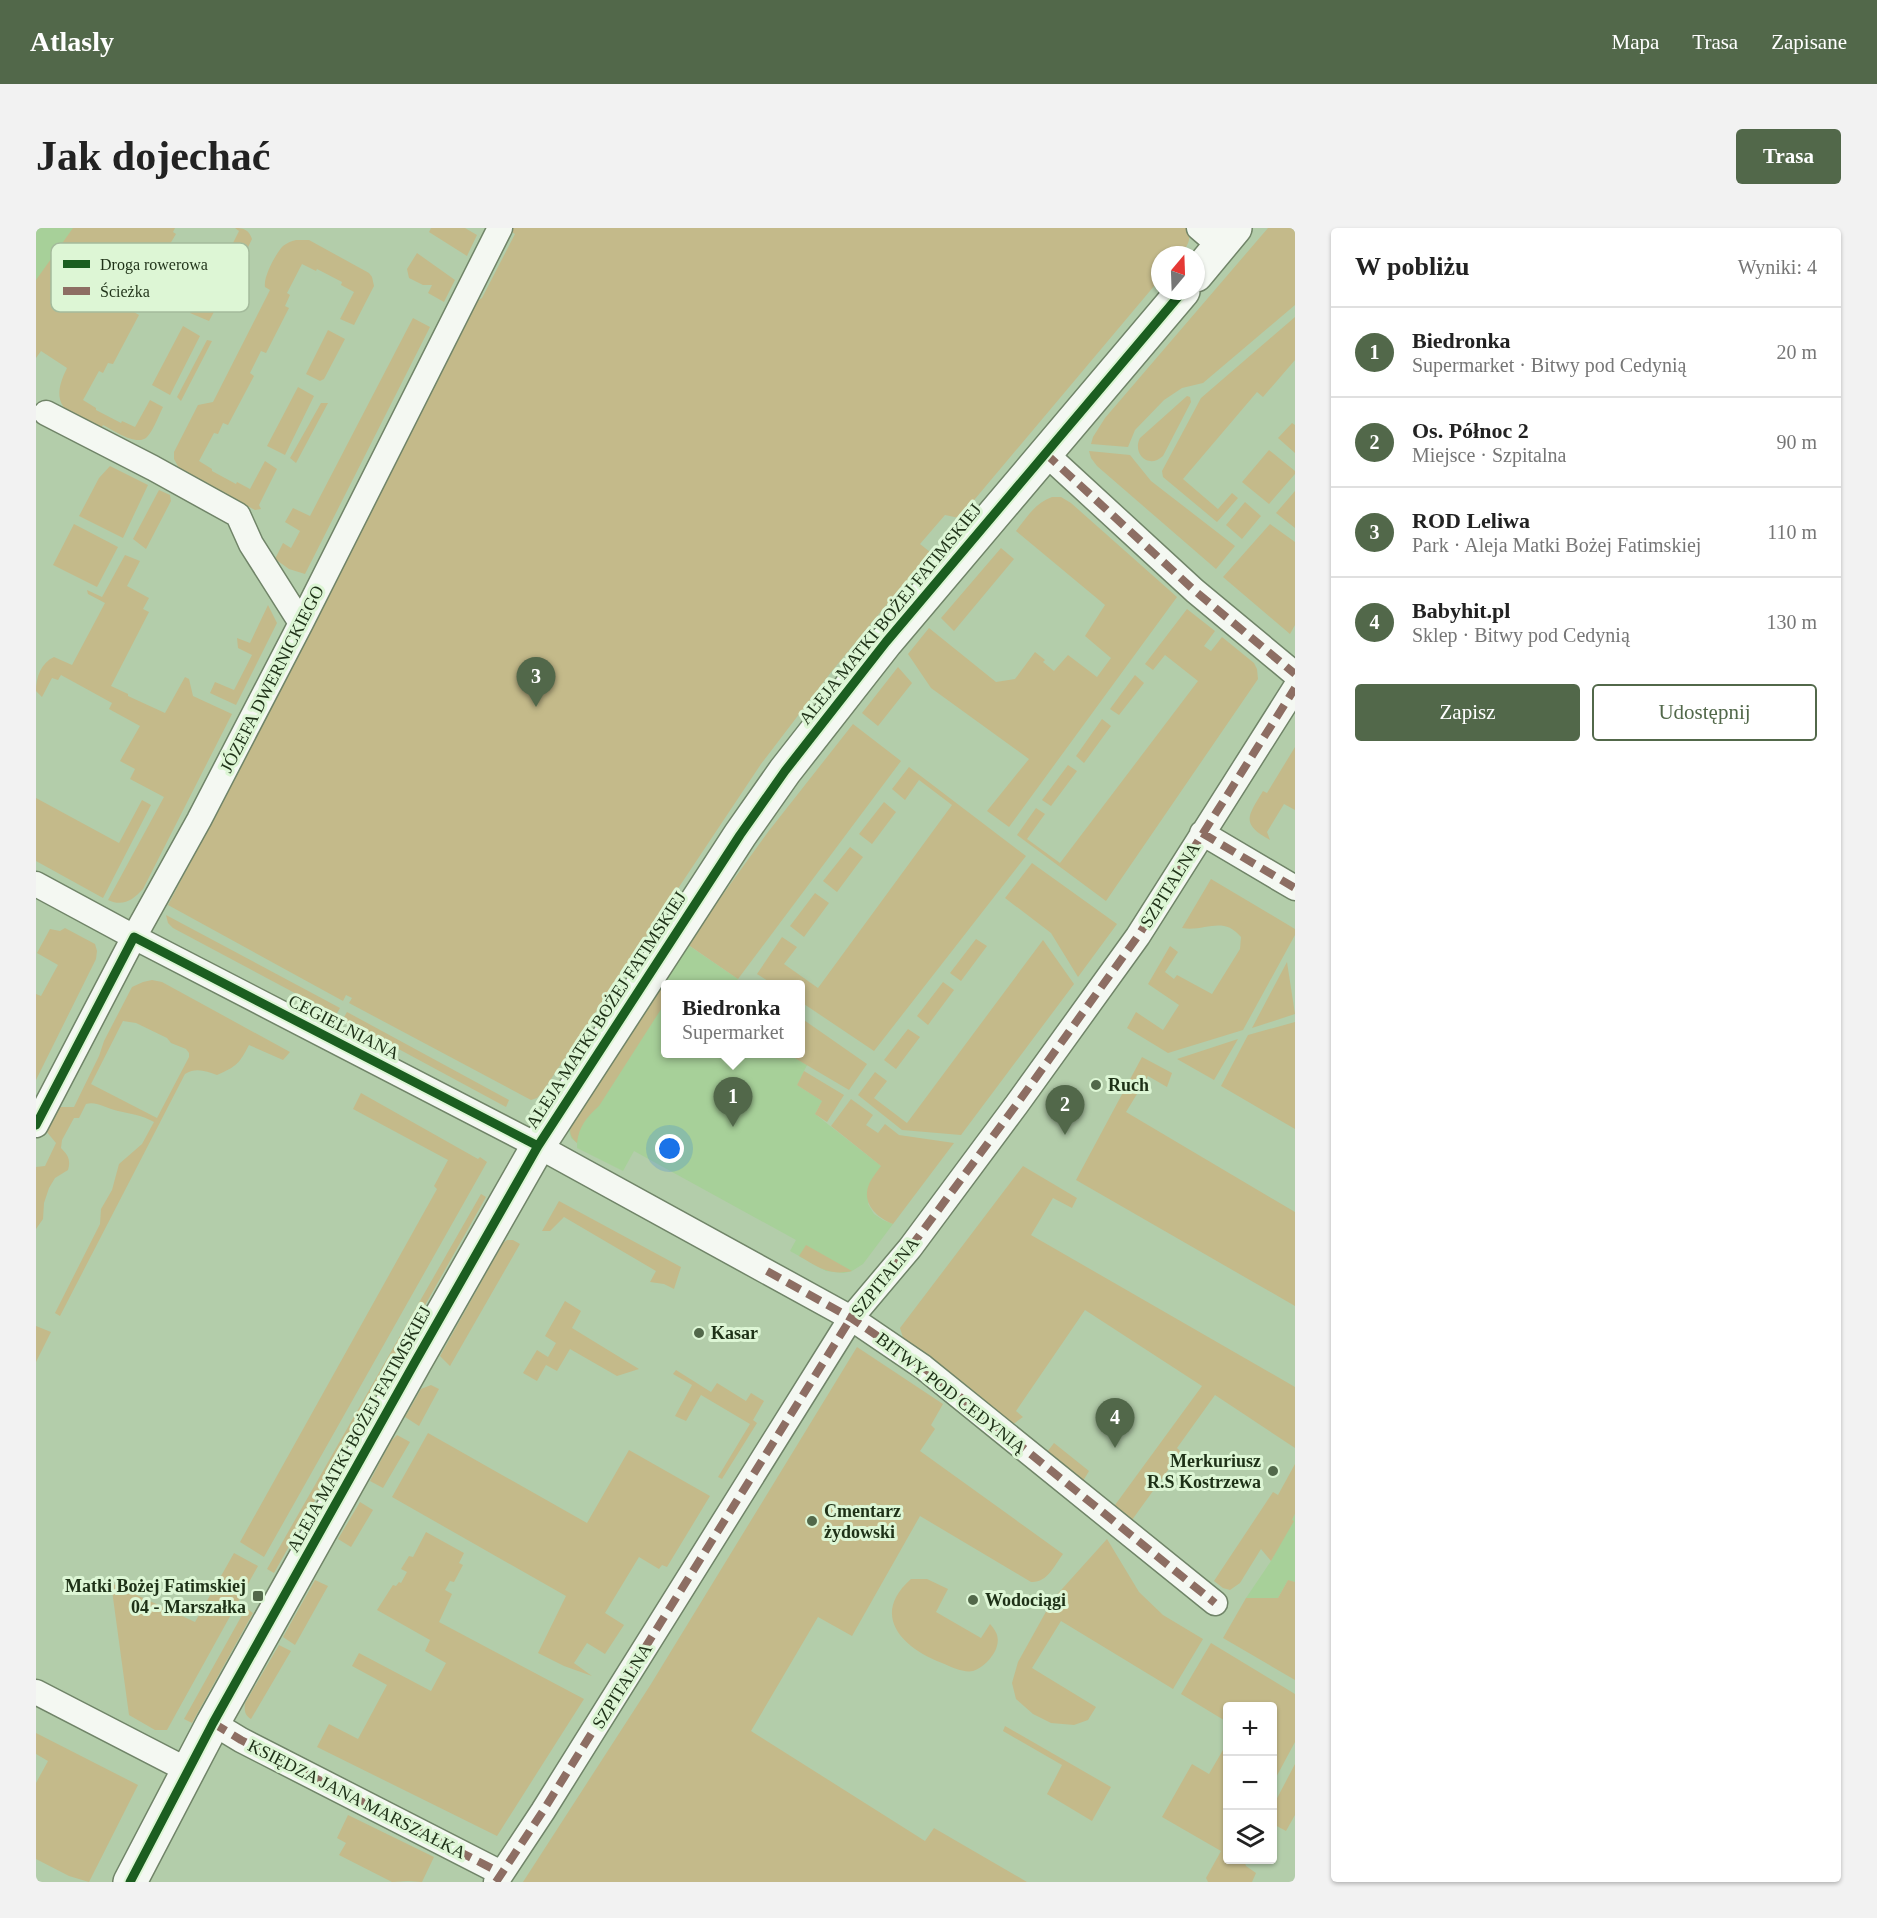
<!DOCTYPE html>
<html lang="pl">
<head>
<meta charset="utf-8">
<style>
	:root { --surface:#fff; --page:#f2f2f2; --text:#222; --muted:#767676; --line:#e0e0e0; --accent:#52684a }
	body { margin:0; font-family:"Times New Roman",serif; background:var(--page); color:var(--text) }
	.controls { position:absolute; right:18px; bottom:18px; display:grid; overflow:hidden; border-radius:6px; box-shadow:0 2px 4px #0004 }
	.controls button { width:54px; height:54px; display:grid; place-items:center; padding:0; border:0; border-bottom:2px solid var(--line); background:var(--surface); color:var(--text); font:30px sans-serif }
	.compass { position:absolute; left:1115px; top:18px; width:54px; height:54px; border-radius:50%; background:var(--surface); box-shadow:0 2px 4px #0004; rotate:19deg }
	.you { position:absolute; left:634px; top:921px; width:21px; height:21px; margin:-15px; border:4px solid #fff; border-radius:50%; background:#1a73e8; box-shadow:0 0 0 9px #1a73e833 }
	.badge { display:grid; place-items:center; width:39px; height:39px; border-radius:50%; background:var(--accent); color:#fff; font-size:20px; font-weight:700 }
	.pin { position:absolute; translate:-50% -50px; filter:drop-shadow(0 2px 3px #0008) }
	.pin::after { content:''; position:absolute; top:32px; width:21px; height:18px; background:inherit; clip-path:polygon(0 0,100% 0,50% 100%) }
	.popup { position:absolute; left:625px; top:752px; width:144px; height:78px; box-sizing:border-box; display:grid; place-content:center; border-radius:6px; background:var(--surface); filter:drop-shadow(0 2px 4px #0005); font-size:20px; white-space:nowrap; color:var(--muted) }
	.popup b { font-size:22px; color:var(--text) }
	.popup::after { content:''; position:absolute; left:50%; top:100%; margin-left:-12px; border:12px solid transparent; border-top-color:var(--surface) }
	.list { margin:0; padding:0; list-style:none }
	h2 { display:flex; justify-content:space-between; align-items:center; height:78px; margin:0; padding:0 24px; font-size:26px }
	h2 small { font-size:20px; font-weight:400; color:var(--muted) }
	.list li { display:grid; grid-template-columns:39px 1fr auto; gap:18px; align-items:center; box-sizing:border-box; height:90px; padding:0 24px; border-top:2px solid var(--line) }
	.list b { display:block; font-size:22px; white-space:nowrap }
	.list p { margin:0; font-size:20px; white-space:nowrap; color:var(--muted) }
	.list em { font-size:20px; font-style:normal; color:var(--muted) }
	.actions { display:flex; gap:12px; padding:18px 24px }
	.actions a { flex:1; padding:14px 0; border:2px solid var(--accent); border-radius:6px; text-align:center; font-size:21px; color:var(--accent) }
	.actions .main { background:var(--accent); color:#fff }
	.icon { flex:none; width:33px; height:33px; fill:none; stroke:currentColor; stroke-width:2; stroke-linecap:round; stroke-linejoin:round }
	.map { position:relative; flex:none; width:1259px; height:1654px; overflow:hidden; border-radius:6px }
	header { display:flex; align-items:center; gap:36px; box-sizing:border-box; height:84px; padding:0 30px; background:var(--accent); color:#fff }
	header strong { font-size:28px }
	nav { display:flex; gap:33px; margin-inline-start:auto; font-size:21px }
	.intro { display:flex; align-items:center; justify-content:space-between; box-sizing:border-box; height:144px; padding:0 36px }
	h1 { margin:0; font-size:42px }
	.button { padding:15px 27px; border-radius:6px; background:var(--accent); color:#fff; font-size:21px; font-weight:700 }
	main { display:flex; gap:36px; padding:0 36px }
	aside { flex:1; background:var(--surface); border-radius:6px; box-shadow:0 2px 4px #0004 }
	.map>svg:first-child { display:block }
	.built { fill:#a7d099 }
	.green { fill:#c4ba8a; fill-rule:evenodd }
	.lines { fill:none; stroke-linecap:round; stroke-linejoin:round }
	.street-casing { stroke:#708468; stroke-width:27 }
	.secondary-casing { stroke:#708468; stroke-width:36 }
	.street { stroke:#f4f8f2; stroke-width:24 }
	.secondary { stroke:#f4f8f2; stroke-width:33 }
	.quiet { stroke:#8d6e63; stroke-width:8; stroke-dasharray:15 8; stroke-linecap:butt }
	.cycleway-casing { stroke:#ddf6d5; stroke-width:13 }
	.cycleway { stroke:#1b5e20; stroke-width:9 }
	.poi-dot { fill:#52684a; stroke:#ddf6d5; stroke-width:2 }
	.labels { text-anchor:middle; stroke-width:6; stroke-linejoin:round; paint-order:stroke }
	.street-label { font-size:18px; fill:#1e3117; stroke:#ddf6d5 }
	.poi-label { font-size:18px; font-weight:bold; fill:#1e3117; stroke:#ddf6d5; text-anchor:start }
	.key { fill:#ddf6d5; stroke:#a4bb9c; stroke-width:1.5 }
	.key-label { font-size:16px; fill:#1e3117 }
</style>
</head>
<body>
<header>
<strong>Atlasly</strong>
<nav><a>Mapa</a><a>Trasa</a><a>Zapisane</a></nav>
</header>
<div class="intro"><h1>Jak dojechać</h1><a class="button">Trasa</a></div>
<main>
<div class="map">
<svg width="1259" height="1654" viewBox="0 0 1259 1654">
	<rect width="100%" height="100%" fill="#b3cdaa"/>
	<path class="built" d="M0 0H93L0 125Z
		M646 713 702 751 697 756H630V826H752L771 837 761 857 786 873 779 886 845 938 832 976 838 986 847 992 857 996 827 1036 816 1043 808 1045 790 1043 754 1023 760 1012 598 923 587 943 541 920V915L535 910 533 903Z
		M1259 1286V1354L1252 1352 1242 1370H1210L1235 1333Z"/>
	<path class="green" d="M37 0H139L137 4 140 6 134 16 139 19 115 64 110 63 98 84 103 87 77 136 72 135 67 145 63 143 47 172 60 180V182L85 195 86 193 99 199 114 172 127 179C123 187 117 203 111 209 101 219 77 202 67 197L64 202C33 186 11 180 31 140L5 123 0 130V52Z
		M199 0C208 0 213 2 216 11L203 38 189 31 203 3Z
		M395 0H429L441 7 431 28 393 4Z
		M469 0H1153C1155 12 1152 18 1144 27H1124V51L923 290 909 287 884 316 894 324 796 443 725 536 505 866 501 870 495 872 313 775 316 770 310 767 307 773 132 677 208 532 441 73 446 70 479 6Z
		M1232 0H1259V77L1167 155 1146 160 1128 172 1099 202 1092 219 1055 216 1057 209 1069 190Z
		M260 12H273L333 45 336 49 338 58 318 97 304 91 318 64 305 57 306 54 281 41 280 43 266 36 251 65 254 67 249 78 253 80 230 125 225 123 214 145 218 148 192 197 187 195 182 206 178 205 163 233 176 241V243L200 256 201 254 214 261 229 233 241 241 223 277 225 281 219 282 145 244 138 231V224L162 177 177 174 234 62 229 59C227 49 240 25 247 18 251 15 255 13 260 12Z
		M381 25 419 52 408 74 392 65 396 57H387L373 50 371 41Z
		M177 40 196 51 173 93 154 85Z
		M1259 89V132L1227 169 1221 164 1147 251 1182 281 1196 265 1202 270 1181 294 1127 249 1126 243 1165 170Z
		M377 90 394 99 269 346 253 341 239 331 247 315 255 320 264 303 249 294 257 280 274 288Z
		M147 98 164 108 134 167 116 157Z
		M292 102 309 111 288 151 284 153 270 146Z
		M171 112 176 113 145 173 141 169Z
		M262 159 278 168 249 227 231 218Z
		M1151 168 1154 169 1155 174 1127 228C1112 242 1096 225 1104 210Z
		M285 175H292L260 235 254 230Z
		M1256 195 1259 197V225L1242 210Z
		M1233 222 1259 243V246L1233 276 1206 254Z
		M1053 223 1094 227 1115 253 1199 318 1180 341 1061 238 1055 230Z
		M74 238 112 257 87 310 43 288 63 250Z
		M123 262 134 267 135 273 110 321 97 311Z
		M1259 263V300L1240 285Z
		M1016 269H1025L1035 275 1141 369 973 599 951 583 993 531 895 460 872 426 893 400 960 454 979 451 999 424 1009 432 1007 434 1018 443 1032 427 1061 449 1075 430 1049 408 1069 377 980 303C991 289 999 275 1016 269Z
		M1209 274 1225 288 1206 311 1190 297Z
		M38 296 82 319 61 359 17 337Z
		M1234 296 1259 314V397L1254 406 1187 349Z
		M965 320 978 331 918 403 905 390Z
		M89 327 104 333 91 358 113 370 107 381 113 384 75 458 92 466V468L129 485 149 449 153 451 157 468 196 486 107 661C97 672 87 679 72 672L128 569 94 551 99 541 84 533 104 498 73 481 76 475 25 447 22 452 16 450 6 469 0 463C0 449 5 435 18 429L36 437 69 375 52 366 51 362 66 369Z
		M232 377 241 395 200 477 174 465 179 454 198 462 216 427 202 420 201 410 214 415Z
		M1151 381 1179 403 1168 418 1175 423 1186 409 1218 435 1221 441 1222 451 1070 673 981 607 1000 580 1009 586 991 611 1024 635 1162 453 1129 427 1117 442 1109 436Z
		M862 439 876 455 842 498 826 485Z
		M1099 447 1108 455 1083 487 1074 481Z
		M1066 491 1075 498 1048 535 1040 528Z
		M817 496 865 533 702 751 651 716 732 604Z
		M1259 519V582L1248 576 1231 604 1234 612C1204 596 1212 588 1227 563L1231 565Z
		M1032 537 1041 543 1015 578 1006 572Z
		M873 539 990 628 838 823 765 774V756H737L721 746 746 709 761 719 748 736 782 760 916 577 883 552 869 572 856 561Z
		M0 570 83 615 106 572 115 577 67 670 0 633Z
		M848 574 860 584 836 616 823 606Z
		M814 619 827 629 801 664 787 653Z
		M996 635 1081 696 1042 749 1015 705 969 670Z
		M1175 651 1259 701V707L1207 802 1132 825 1091 800 1100 784 1127 802 1143 777 1112 756 1134 718 1142 724 1129 744 1138 751 1141 747 1176 766 1204 721 1205 709C1187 687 1169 704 1146 700Z
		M779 665 793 675 768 709 754 698Z
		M130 687 304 780 300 787 137 700 132 695Z
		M29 700 59 716 61 723 60 731 0 852V766L5 768 22 737 1 725 14 701 24 703Z
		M940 711 951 718 925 753 914 745Z
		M1007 712 1038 756 925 907 866 902 822 867 839 844 851 853 838 870 871 895Z
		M1251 734 1259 786 1216 800Z
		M116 752 126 754 254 824 247 832 213 817C203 836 201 838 181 847 170 843 160 839 149 846L24 1088 19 1085 64 996 65 981 76 962 83 936 106 916 118 894C106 887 95 886 82 883 71 881 61 873 50 876L43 890H38L26 912 25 920C32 927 35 932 32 942L19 950 13 960 8 975 7 991 0 1001V939L9 938 20 915 10 903 22 879H38L63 828 68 813 96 759 107 754ZM87 793 100 795 131 810 135 815 150 821 153 825V829L121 890 55 856Z
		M907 754 918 762 892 797 881 788Z
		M629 758V775L563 878C551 889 543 898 541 915 533 908 533 903 536 893L624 759Z
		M311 784 473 872 470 879 307 791Z
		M765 790 831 836 813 862 752 826H765Z
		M1259 794V901L1185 858 1212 807Z
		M872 801 884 809 860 841 848 832Z
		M1202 811 1178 852 1141 831Z
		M1106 829 1136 845 1131 859 1112 848 1090 884 1259 984V1078L1040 952Z
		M768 843 808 867 791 894 779 886 786 873 761 857Z
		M325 865 442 931 444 929 451 934 228 1329 204 1314 401 961 398 958 412 932 317 881Z
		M815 871 837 887 830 897 842 905 849 896 863 907 918 915 857 996C840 989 824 974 834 954 837 949 841 943 845 938L795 898Z
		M987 938 1041 970 1036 980 1017 970 995 1007 1259 1159V1220L1179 1167 1141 1220 1145 1224 1096 1292 1079 1277 1166 1158 1049 1082 980 1183 987 1189 976 1197 868 1113 864 1100Z
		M445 966 450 969 238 1345 231 1341Z
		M523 973 645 1039 638 1061 628 1056 614 1054 620 1043 528 989 514 1003H506Z
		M471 1012H477L484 1016 414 1138 404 1128 467 1015Z
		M770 1017 816 1043C793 1048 782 1039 763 1028Z
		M529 1073 545 1083 536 1100 603 1141 581 1148 534 1121 521 1143 510 1137 501 1153 487 1145 501 1122 512 1129 520 1115 509 1108Z
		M0 1098 15 1104 0 1134Z
		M821 1119 907 1176 895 1197 899 1201 884 1223 1027 1326C1018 1338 1011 1355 995 1354L884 1288 816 1408 782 1389 715 1503 889 1613 898 1600 991 1654H487L615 1456Z
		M640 1142 675 1164 681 1155 710 1173 715 1165 728 1173 717 1192 721 1195 686 1251 682 1249 714 1196 665 1167 650 1193 639 1188 656 1157 637 1146Z
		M395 1157 403 1161 383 1198 369 1189 385 1161Z
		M392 1205 551 1295 593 1222 674 1268 631 1339 626 1337 623 1341 603 1329 569 1385 588 1397 569 1426 551 1415 538 1435 556 1448 528 1438 502 1425 530 1368 356 1269Z
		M361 1207 374 1214 347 1260 334 1253 355 1213Z
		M1018 1215 1053 1243 1047 1253 1011 1224Z
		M1259 1236V1286L1256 1292 1258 1293 1235 1333 1225 1321 1204 1355 1194 1362 1187 1360 1178 1353 1237 1264 1242 1267Z
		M324 1274 337 1282 315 1319 302 1311Z
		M390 1304 428 1325 423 1335 427 1337 418 1354 414 1353 409 1362 416 1366 403 1394 548 1471 461 1608 281 1519 293 1496 322 1511 351 1457 316 1438 323 1425 395 1463 410 1435 389 1423 394 1412 341 1382 357 1357 360 1358 363 1354 365 1355 371 1344 365 1341 373 1328 377 1329Z
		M1071 1311 1103 1364 1127 1387 1167 1411 1137 1461 1025 1393 996 1440 1060 1479 1052 1492 1038 1497 1015 1495 997 1486 980 1471 976 1455 982 1434 1017 1371Z
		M198 1325 222 1338 131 1502H119L93 1487 75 1355 159 1394Z
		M875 1351H891L912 1361 900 1384 945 1410 954 1396C961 1404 964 1410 960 1421 956 1430 947 1440 937 1443 928 1445 915 1439 906 1435 866 1420 834 1387 875 1351Z
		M279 1352 292 1358 259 1417 247 1409Z
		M1252 1352 1259 1354V1452L1187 1410 1210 1370H1242Z
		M210 1380 217 1385 156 1495 148 1491Z
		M1175 1415 1259 1466V1514L1237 1555 1236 1478H1192L1191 1494 1145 1466Z
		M243 1417 255 1423 215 1491C209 1487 208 1483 209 1475Z
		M969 1498 1075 1559 1056 1593 1011 1566 1026 1537 967 1503Z
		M0 1505 102 1557 53 1654 33 1648 0 1631V1555L12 1533 0 1526Z
		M1191 1515 1192 1632H1208L1210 1638 1220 1645 1216 1654H1172L1170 1650 1185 1623 1126 1589 1156 1536 1173 1546Z
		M1259 1536V1587L1250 1603 1237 1596V1578Z
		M312 1587 398 1629 386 1654 372 1653 356 1654 303 1627 310 1615 301 1610Z"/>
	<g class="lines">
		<g class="street-casing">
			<path id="street" d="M1163 0 1184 18
				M10 185 117 240 202 287 215 316 265 395
				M1009 225 1159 363 1259 446
				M1166 605 1259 660
				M0 656 98 709 502 918 815 1090 887 1139 1179 1375
				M0 897 98 709 163 592 265 395 464 0
				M0 1464 151 1542
				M177 1495 205 1512 465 1645
				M460 1654 507 1583 815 1090 874 1020 981 876 1102 708 1259 460"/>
		</g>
		<g class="secondary-casing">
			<path id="secondary" d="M1160 47 1199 0
				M94 1654 177 1495 379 1134 502 918 704 607 749 543 850 414 1147 63"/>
		</g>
		<use href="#street" class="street"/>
		<use href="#secondary" class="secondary"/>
		<path class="quiet" d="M1009 225 1159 363 1259 446
			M1166 605 1259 660
			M731 1043 815 1090 887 1139 1179 1375
			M177 1495 205 1512 465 1645
			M460 1654 507 1583 815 1090 874 1020 981 876 1102 708 1259 460"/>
		<g class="cycleway-casing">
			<path id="cycleway" d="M0 897 98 709 502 918
				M94 1654 177 1495 379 1134 502 918 704 607 749 543 850 414 1147 63"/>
		</g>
		<use href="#cycleway" class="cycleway"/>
	</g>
	<g class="poi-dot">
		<circle cx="1060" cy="857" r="6"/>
		<circle cx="663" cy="1105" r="6"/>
		<circle cx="1237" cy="1243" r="6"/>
		<circle cx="776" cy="1293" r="6"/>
		<rect x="216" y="1362" width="12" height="12" rx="3"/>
		<circle cx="937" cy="1372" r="6"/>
	</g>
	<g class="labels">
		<g class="street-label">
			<text transform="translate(854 386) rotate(-51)" y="6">ALEJA MATKI BOŻEJ FATIMSKIEJ</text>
			<text transform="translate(236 451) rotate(-63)" y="6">JÓZEFA DWERNICKIEGO</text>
			<text transform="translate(1134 657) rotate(-58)" y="6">SZPITALNA</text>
			<text transform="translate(570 782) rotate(-57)" y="6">ALEJA MATKI BOŻEJ FATIMSKIEJ</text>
			<text transform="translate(308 799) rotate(27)" y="6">CEGIELNIANA</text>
			<text transform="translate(849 1049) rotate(-51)" y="6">SZPITALNA</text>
			<text transform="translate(915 1165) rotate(38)" y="6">BITWY POD CEDYNIĄ</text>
			<text transform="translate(323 1201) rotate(-61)" y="6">ALEJA MATKI BOŻEJ FATIMSKIEJ</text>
			<text transform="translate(586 1458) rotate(-58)" y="6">SZPITALNA</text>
			<text transform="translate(321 1571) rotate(27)" y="6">KSIĘDZA JANA MARSZAŁKA</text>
		</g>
		<g class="poi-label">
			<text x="1072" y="863">Ruch</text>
			<text x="675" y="1111">Kasar</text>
			<text x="1225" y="1239" text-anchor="end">Merkuriusz<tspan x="1225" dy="21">R.S Kostrzewa</tspan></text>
			<text x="788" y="1289">Cmentarz<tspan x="788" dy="21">żydowski</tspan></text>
			<text x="210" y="1364" text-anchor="end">Matki Bożej Fatimskiej<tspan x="210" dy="21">04 - Marszałka</tspan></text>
			<text x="949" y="1378">Wodociągi</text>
		</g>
	</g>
	<rect x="15" y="15" width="198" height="69" rx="9" class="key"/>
	<rect x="27" y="32" width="27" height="8" fill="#1b5e20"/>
	<rect x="27" y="59" width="27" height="8" fill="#8d6e63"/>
	<g class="key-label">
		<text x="64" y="42">Droga rowerowa</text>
		<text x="64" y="69">Ścieżka</text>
	</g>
</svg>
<div class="controls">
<button>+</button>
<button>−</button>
<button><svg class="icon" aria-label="layers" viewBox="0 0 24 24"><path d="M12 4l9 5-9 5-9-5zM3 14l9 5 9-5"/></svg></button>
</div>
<svg class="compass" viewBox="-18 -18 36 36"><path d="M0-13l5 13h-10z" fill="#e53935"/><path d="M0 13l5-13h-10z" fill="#767676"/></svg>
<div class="you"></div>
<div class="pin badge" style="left:697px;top:899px">1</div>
<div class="popup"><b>Biedronka</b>Supermarket</div>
<div class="pin badge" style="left:1029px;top:907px">2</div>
<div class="pin badge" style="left:500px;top:479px">3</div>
<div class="pin badge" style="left:1079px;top:1220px">4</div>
</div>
<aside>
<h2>W pobliżu<small>Wyniki: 4</small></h2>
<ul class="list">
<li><span class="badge">1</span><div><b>Biedronka</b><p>Supermarket · Bitwy pod Cedynią</p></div><em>20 m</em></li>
<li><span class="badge">2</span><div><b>Os. Północ 2</b><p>Miejsce · Szpitalna</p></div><em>90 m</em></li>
<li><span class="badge">3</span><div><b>ROD Leliwa</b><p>Park · Aleja Matki Bożej Fatimskiej</p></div><em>110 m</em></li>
<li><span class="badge">4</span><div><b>Babyhit.pl</b><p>Sklep · Bitwy pod Cedynią</p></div><em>130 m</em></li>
</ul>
<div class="actions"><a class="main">Zapisz</a><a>Udostępnij</a></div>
</aside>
</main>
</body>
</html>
